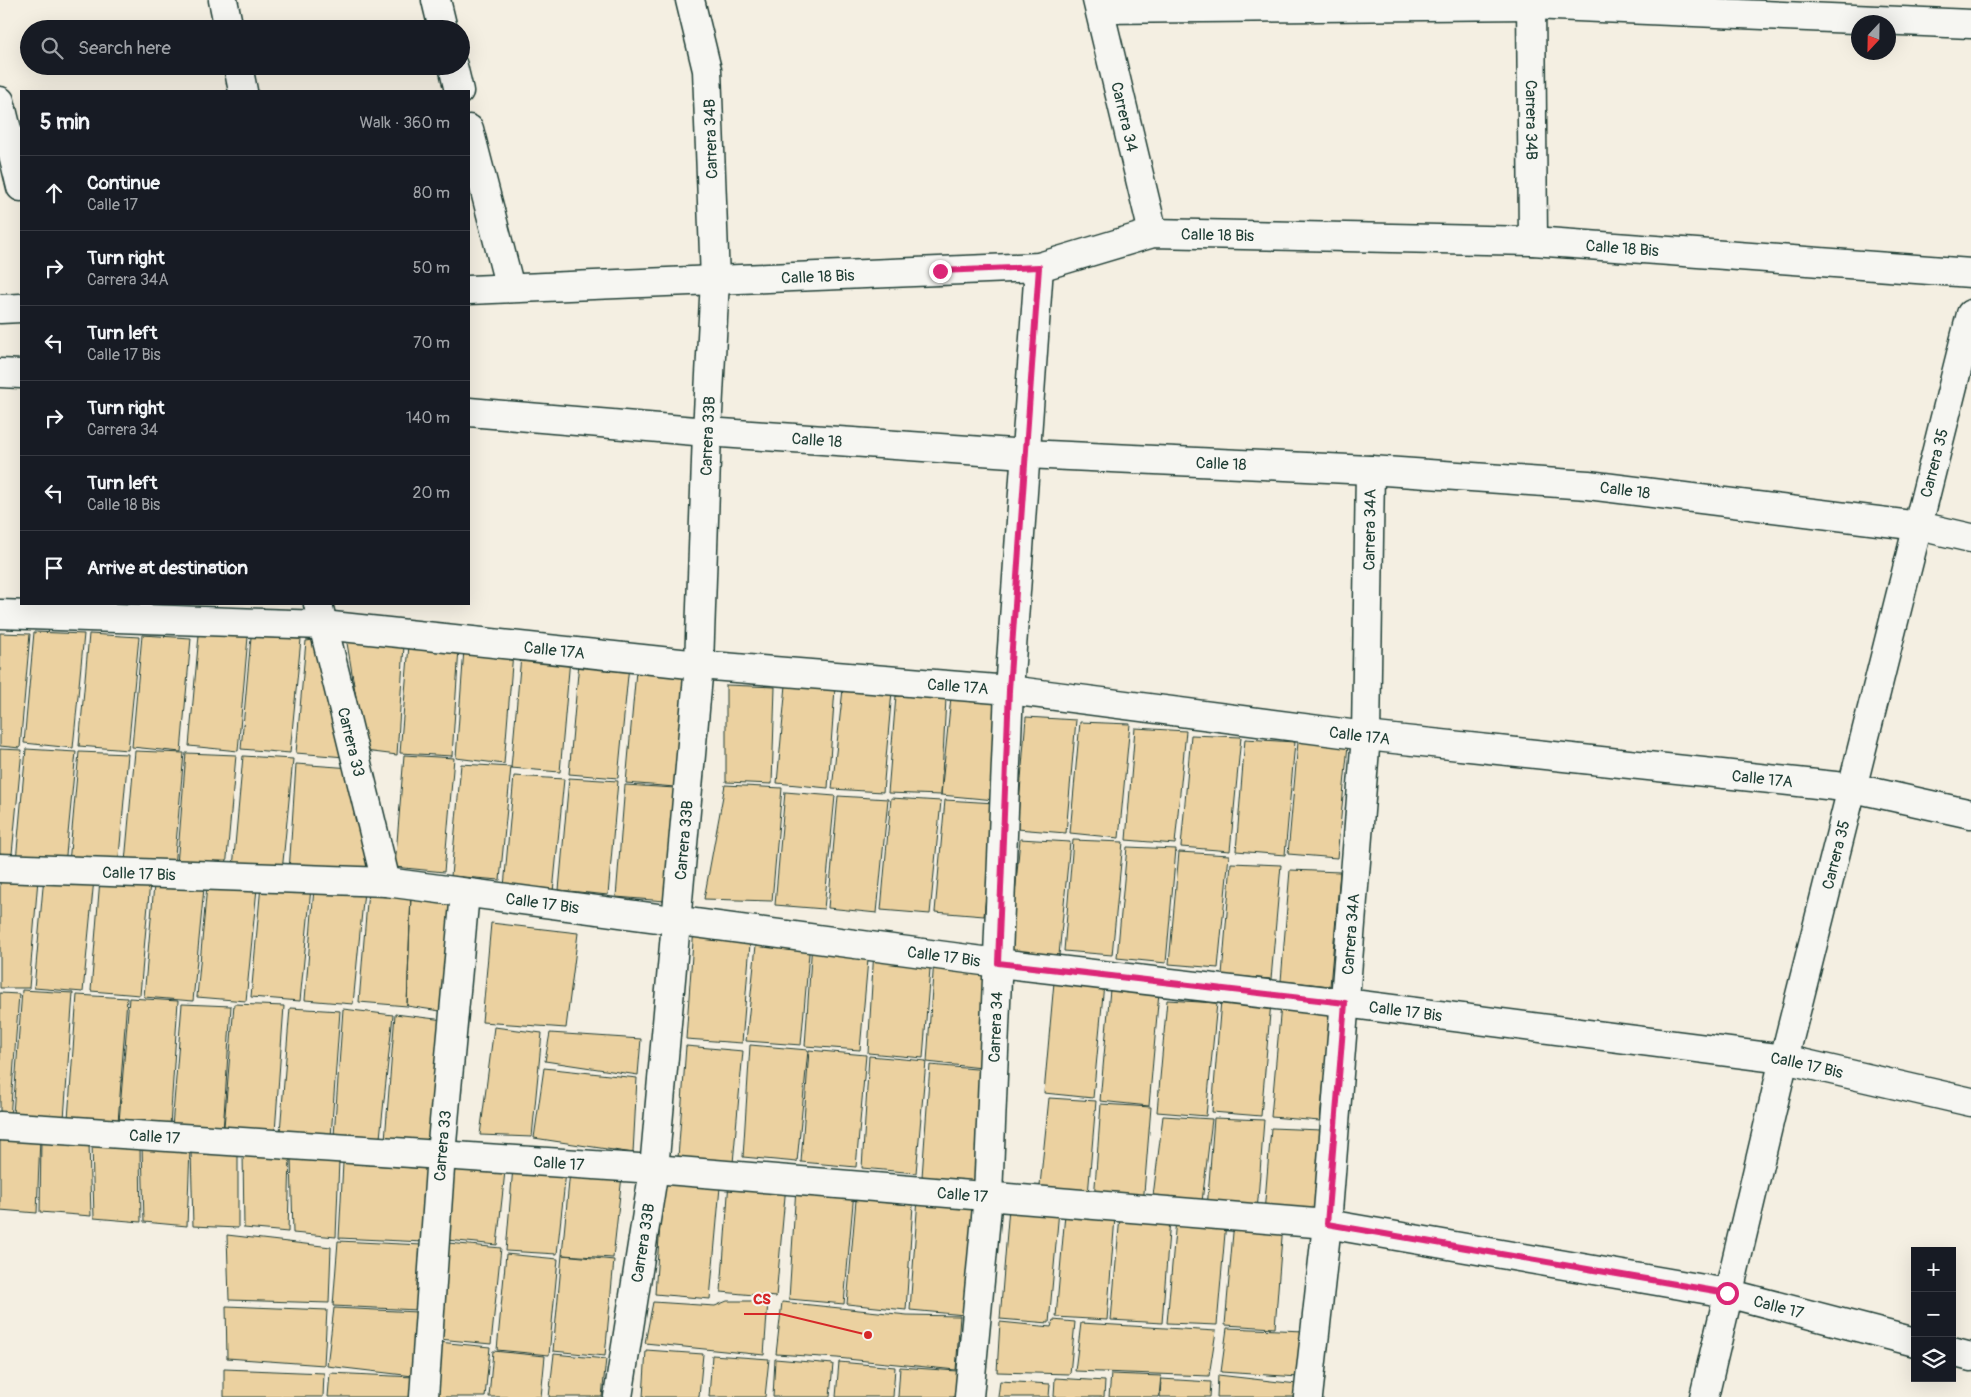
<!DOCTYPE html>
<html lang="en">
<head>
<meta charset="utf-8">
<style>
	:root { --surface:#171b24; --page:#242831; --text:#f1f3f6; --muted:#9ea1a6; --line:#363941 }
	body { margin:0; font-family:Pangolin,sans-serif; background:var(--page); color:var(--text) }
	.controls { position:absolute; right:15px; bottom:15px; display:grid; overflow:hidden; border-radius:0px; box-shadow:0 5px 20px #0002 }
	.controls button { width:45px; height:45px; display:grid; place-items:center; padding:0; border:0; border-bottom:1px solid var(--line); background:var(--surface); color:var(--text); font:25px sans-serif }
	.compass { position:absolute; left:1851px; top:15px; width:45px; height:45px; border-radius:50%; background:var(--surface); box-shadow:0 5px 20px #0002; rotate:202deg }
	.stop { position:absolute; width:15px; height:15px; margin:-11px; border:4px solid #db2777; border-radius:50%; background:#fff }
	.stop.end { background:#db2777; border-color:#fff; box-shadow:0 1px 5px #0008 }
	.list { margin:0; padding:0; list-style:none }
	h2 { display:flex; justify-content:space-between; align-items:center; height:65px; margin:0; padding:0 20px; font-size:21px }
	h2 small { font-size:16px; font-weight:400; color:var(--muted) }
	.list li { display:grid; grid-template-columns:32px 1fr auto; gap:15px; align-items:center; box-sizing:border-box; height:75px; padding:0 20px; border-top:1px solid var(--line) }
	.list b { display:block; font-size:19px; white-space:nowrap }
	.list p { margin:0; font-size:16px; white-space:nowrap; color:var(--muted) }
	.list em { font-size:16px; font-style:normal; color:var(--muted) }
	.icon { flex:none; width:28px; height:28px; fill:none; stroke:currentColor; stroke-width:2; stroke-linecap:round; stroke-linejoin:round }
	.map { position:relative; flex:none; width:1971px; height:1397px; overflow:hidden }
	.search { position:absolute; background:var(--surface); box-shadow:0 5px 20px #0002; left:20px; top:20px; width:450px; height:55px; display:flex; align-items:center; gap:12px; box-sizing:border-box; padding:0 18px; border-radius:28px; color:var(--muted); font-size:19px }
	.panel { position:absolute; background:var(--surface); box-shadow:0 5px 20px #0002; left:20px; top:90px; width:450px; height:515px; border-radius:0px }
	.map>svg:first-child { display:block }
	.building { fill:#ebd1a0; stroke:#1f3d34 }
	.lines { fill:none; stroke-linecap:round; stroke-linejoin:round }
	.street-casing { stroke:#1f3d34; stroke-width:31 }
	.street { stroke:#f6f6f2; stroke-width:28 }
	.route { stroke:#db2777; stroke-width:6 }
	.labels { text-anchor:middle; stroke-width:4; stroke-linejoin:round; paint-order:stroke }
	.street-label { font-size:16px; fill:#1f3d34; stroke:#f6f6f2 }
	.leader { fill:none; stroke:#d62828; stroke-width:2 }
	.callout-dot { fill:#d62828; stroke:#f6f6f2; stroke-width:2 }
	.callout-label { font-size:18px; text-anchor:middle; font-weight:bold; fill:#d62828; stroke:#f6f6f2; stroke-width:4; stroke-linejoin:round; paint-order:stroke }
</style>
</head>
<body>
<div class="map">
<svg width="1971" height="1397" viewBox="0 0 1971 1397">
	<rect width="100%" height="100%" fill="#f4efe2"/>
	<filter id="ink" filterUnits="userSpaceOnUse"><feTurbulence type="fractalNoise" baseFrequency=".02" numOctaves="2"/><feDisplacementMap in="SourceGraphic" scale="10" xChannelSelector="R" yChannelSelector="G"/><feConvolveMatrix kernelMatrix="1 2 1 2 8 2 1 2 1" color-interpolation-filters="sRGB"/></filter>
	<g filter="url(#ink)">
		<path class="building" d="M34 632 84 634 73 748 24 743Z
			M0 633 30 634 20 748 0 746Z
			M89 634 139 637 128 750 79 746Z
			M142 635 191 638 181 752 132 747Z
			M199 635 248 637 238 751 189 746Z
			M251 637 301 639 290 753 241 749Z
			M346 637 404 645 397 755 365 751Z
			M321 639 345 757 296 753 306 641Z
			M409 645 459 648 452 756 400 753Z
			M464 649 513 652 504 764 456 758Z
			M521 656 570 659 560 772 511 768Z
			M579 662 629 665 618 778 569 774Z
			M636 671 686 674 675 787 626 783Z
			M726 685 775 687 772 784 726 782Z
			M786 685 835 688 828 788 777 783Z
			M843 689 892 691 883 792 832 789Z
			M896 696 946 698 941 795 888 793Z
			M951 697 1002 700 995 800 941 795Z
			M1026 717 1076 720 1066 833 1017 829Z
			M1080 722 1130 724 1119 838 1070 833Z
			M1135 728 1186 731 1175 844 1126 840Z
			M1191 735 1241 737 1230 851 1181 847Z
			M1245 739 1295 742 1285 855 1236 851Z
			M1298 742 1348 745 1337 858 1288 854Z
			M0 749 22 750 11 864 0 862Z
			M26 749 76 752 65 865 16 861Z
			M135 751 184 753 174 867 125 862Z
			M79 752 128 754 118 868 69 863Z
			M186 753 236 755 226 869 177 865Z
			M404 755 454 758 444 872 395 867Z
			M243 756 293 759 282 872 233 868Z
			M296 764 352 768 372 873 289 872Z
			M461 764 511 767 500 880 451 876Z
			M514 776 564 779 553 892 504 887Z
			M569 778 618 781 608 895 559 890Z
			M625 785 675 788 665 901 616 897Z
			M725 785 782 788 772 901 704 899Z
			M785 792 835 796 824 909 775 905Z
			M838 796 888 799 877 913 828 908Z
			M891 798 941 801 930 914 881 910Z
			M945 800 995 803 984 916 935 912Z
			M1020 839 1070 842 1059 955 1010 951Z
			M1073 840 1123 842 1112 955 1064 951Z
			M1127 847 1176 849 1166 963 1117 958Z
			M1179 852 1229 855 1218 968 1169 964Z
			M1231 863 1281 865 1271 979 1222 975Z
			M1290 870 1340 872 1330 986 1281 981Z
			M44 876 94 879 83 992 34 988Z
			M0 877 38 879 29 988H0Z
			M100 879 150 882 140 995 91 991Z
			M154 885 204 888 193 1001 144 997Z
			M207 885 257 888 246 1001 197 997Z
			M261 885 311 888 300 1001 251 997Z
			M314 888 364 891 353 1004 305 1000Z
			M368 890 411 894 407 1006 359 1002Z
			M411 894 458 899 447 1012 407 1006Z
			M491 923 578 933 566 1028 482 1022Z
			M694 927 751 931 742 1043 686 1039Z
			M757 936 810 942 801 1045 746 1041Z
			M812 942 869 948 860 1050 805 1046Z
			M874 949 931 956 923 1058 868 1053Z
			M934 959 990 966 982 1068 927 1062Z
			M1054 982 1104 984 1093 1098 1044 1093Z
			M1110 989 1159 992 1149 1106 1100 1101Z
			M22 990 73 993 64 1119 13 1114Z
			M0 993 19 994 10 1119 0 1118Z
			M77 995 127 998 118 1123 68 1119Z
			M129 998 178 1001 170 1126 119 1122Z
			M1167 1000 1217 1003 1206 1116 1157 1112Z
			M1221 1000 1271 1002 1261 1116 1212 1112Z
			M182 1004 231 1006 223 1132 172 1127Z
			M234 1004 284 1006 275 1132 224 1127Z
			M1281 1005 1331 1008 1320 1121 1271 1117Z
			M290 1008 340 1011 331 1137 280 1132Z
			M343 1009 393 1015 380 1138 334 1136Z
			M395 1014 444 1020 431 1142 385 1140Z
			M494 1027 542 1033 532 1137 480 1135Z
			M550 1033 641 1039 638 1075 545 1061Z
			M750 1045 808 1050 797 1162 743 1157Z
			M686 1046 743 1051 733 1163 678 1158Z
			M809 1050 866 1055 856 1167 801 1162Z
			M869 1056 926 1061 916 1173 862 1168Z
			M930 1065 987 1070 977 1181 922 1177Z
			M544 1068 637 1078 633 1153 534 1138Z
			M1049 1098 1096 1101 1088 1195H1039Z
			M1101 1104 1151 1107 1143 1205 1094 1200Z
			M1163 1116 1212 1119 1201 1210 1152 1204Z
			M1214 1118 1264 1120 1257 1212 1207 1209Z
			M1271 1128 1321 1130 1320 1216 1264 1213Z
			M0 1134 40 1137 37 1213 0 1210Z
			M41 1139 89 1143 91 1216 40 1212Z
			M92 1143 140 1146 141 1222 94 1218Z
			M142 1146 190 1149 187 1226 144 1222Z
			M191 1150 238 1153V1228L193 1226Z
			M243 1152 290 1155 288 1232 244 1228Z
			M291 1158 339 1160 336 1237 293 1233Z
			M454 1158 506 1162 497 1245 447 1240Z
			M343 1163 429 1169 424 1242 339 1238Z
			M513 1167 566 1172 557 1254 506 1251Z
			M570 1171 622 1176 613 1258 562 1255Z
			M729 1181 786 1185 776 1297 721 1292Z
			M663 1183 720 1187 710 1299 655 1294Z
			M796 1187 854 1192 844 1304 789 1299Z
			M918 1198 975 1202 965 1315 910 1310Z
			M856 1200 913 1205 906 1310 847 1304Z
			M1009 1207 1059 1210 1049 1323 1000 1319Z
			M1065 1214 1115 1217 1107 1320 1056 1317Z
			M1120 1216 1170 1219 1162 1323 1111 1320Z
			M1176 1219 1226 1222 1217 1325 1167 1323Z
			M1234 1221 1283 1224 1275 1328 1225 1325Z
			M227 1235 331 1247 329 1303 229 1300Z
			M338 1241 422 1245 418 1310 333 1306Z
			M448 1243 501 1248 491 1344 439 1339Z
			M506 1254 558 1259 549 1355 497 1350Z
			M562 1255 614 1260 605 1356 553 1351Z
			M727 1301H768L764 1355 645 1343 653 1302 715 1306Z
			M782 1302 907 1315 960 1316 956 1370 837 1358 776 1354Z
			M226 1306 327 1310 324 1365 227 1358Z
			M334 1308 417 1312 413 1376 327 1366Z
			M1053 1320 1075 1322 1070 1374 997 1372 1000 1322 1051 1327Z
			M1081 1323 1216 1331 1209 1376 1075 1371Z
			M1227 1328 1305 1331 1299 1377 1221 1372Z
			M438 1342 490 1347 485 1397H432Z
			M646 1350 703 1354 699 1397H643Z
			M493 1351 545 1356 541 1397H489Z
			M554 1354 606 1359 602 1397H549Z
			M712 1355 769 1359 765 1397H709Z
			M775 1359 833 1364 830 1397H773Z
			M839 1362 895 1367 893 1397H836Z
			M900 1367 957 1371 955 1397H898Z
			M224 1369 324 1373 323 1397H224Z
			M330 1373 414 1377 413 1397H328Z
			M1111 1374 1161 1376 1159 1397H1109Z
			M1218 1375 1297 1384 1296 1397H1217Z
			M1055 1378 1105 1381 1104 1397H1054Z
			M1161 1379 1211 1382 1210 1397H1160Z
			M1000 1381 1050 1384 1049 1397H998Z"/>
		<g class="lines">
			<g class="street-casing">
				<g id="street">
					<path d="M223 0 229 29"/>
					<path d="M436 0 443 29"/>
					<path id="s1" d="M1097 0 1153 233"/>
					<path id="s2" d="M1531 0 1533 241"/>
					<path d="M1100 9 1531 5 1971 24"/>
					<path d="M238 66 243 91"/>
					<path d="M453 66 459 91"/>
					<path d="M0 101 21 187"/>
					<path d="M469 129 510 288"/>
					<path id="s3" d="M469 290 1039 267 1153 233 1533 241 1971 273"/>
					<path d="M0 309 21 308"/>
					<path d="M0 373 21 374"/>
					<path id="s4" d="M469 412 707 432 1026 454 1370 470 1588 485 1919 526 1971 538"/>
					<path id="s5" d="M318 604 386 882"/>
					<path id="s6" d="M0 614 323 625 699 665 1009 690 1366 736 1854 788 1971 814"/>
					<path id="s7" d="M0 868 386 882 998 963 1345 1003 1784 1059 1971 1102"/>
					<path id="s8" d="M0 1126 654 1169 1327 1224 1727 1293 1915 1342"/>
					<path d="M1952 1352 1971 1357"/>
					<path id="s9" d="M424 1397 441 1154 465 893"/>
					<path id="s10" d="M618 1397 654 1169 699 665 707 432 715 280 707 70 690 0"/>
					<path id="s11" d="M969 1397 988 1196 1009 690 1039 267"/>
					<path id="s12" d="M1308 1397 1327 1224 1366 736 1370 470"/>
					<path id="s13" d="M1704 1397 1784 1059 1971 314"/>
				</g>
			</g>
			<use href="#street" class="street"/>
		</g>
	</g>
	<g class="lines" filter="url(#ink)">
		<path class="route" d="M940 271 1039 267 1009 690 998 963 1345 1003 1327 1224 1727 1293"/>
	</g>
	<g class="labels">
		<g class="street-label">
			<text dy="6" stroke="none"><textPath href="#s1" startOffset="120">Carrera 34</textPath></text>
			<text dy="6" stroke="none"><textPath href="#s2" startOffset="120">Carrera 34B</textPath></text>
			<text transform="translate(710 139) rotate(-92)" y="6">Carrera 34B</text>
			<text dy="6" stroke="none"><textPath href="#s3" startOffset="754">Calle 18 Bis</textPath></text>
			<text dy="6" stroke="none"><textPath href="#s3" startOffset="1159">Calle 18 Bis</textPath></text>
			<text dy="6" stroke="none"><textPath href="#s3" startOffset="349">Calle 18 Bis</textPath></text>
			<text dy="6" stroke="none"><textPath href="#s10" startOffset="966">Carrera 33B</textPath></text>
			<text dy="6" stroke="none"><textPath href="#s4" startOffset="349">Calle 18</textPath></text>
			<text dy="6" stroke="none"><textPath href="#s13" startOffset="962">Carrera 35</textPath></text>
			<text dy="6" stroke="none"><textPath href="#s4" startOffset="754">Calle 18</textPath></text>
			<text dy="6" stroke="none"><textPath href="#s4" startOffset="1159">Calle 18</textPath></text>
			<text dy="6" stroke="none"><textPath href="#s12" startOffset="870">Carrera 34A</textPath></text>
			<text dy="6" stroke="none"><textPath href="#s6" startOffset="556">Calle 17A</textPath></text>
			<text dy="6" stroke="none"><textPath href="#s6" startOffset="961">Calle 17A</textPath></text>
			<text dy="6" stroke="none"><textPath href="#s6" startOffset="1366">Calle 17A</textPath></text>
			<text dy="6" stroke="none"><textPath href="#s5" startOffset="142">Carrera 33</textPath></text>
			<text dy="6" stroke="none"><textPath href="#s6" startOffset="1771">Calle 17A</textPath></text>
			<text dy="6" stroke="none"><textPath href="#s10" startOffset="561">Carrera 33B</textPath></text>
			<text dy="6" stroke="none"><textPath href="#s13" startOffset="558">Carrera 35</textPath></text>
			<text dy="6" stroke="none"><textPath href="#s7" startOffset="139">Calle 17 Bis</textPath></text>
			<text dy="6" stroke="none"><textPath href="#s7" startOffset="544">Calle 17 Bis</textPath></text>
			<text dy="6" stroke="none"><textPath href="#s12" startOffset="465">Carrera 34A</textPath></text>
			<text dy="6" stroke="none"><textPath href="#s7" startOffset="949">Calle 17 Bis</textPath></text>
			<text dy="6" stroke="none"><textPath href="#s7" startOffset="1414">Calle 17 Bis</textPath></text>
			<text dy="6" stroke="none"><textPath href="#s11" startOffset="371">Carrera 34</textPath></text>
			<text dy="6" stroke="none"><textPath href="#s7" startOffset="1819">Calle 17 Bis</textPath></text>
			<text dy="6" stroke="none"><textPath href="#s8" startOffset="155">Calle 17</textPath></text>
			<text dy="6" stroke="none"><textPath href="#s9" startOffset="252">Carrera 33</textPath></text>
			<text dy="6" stroke="none"><textPath href="#s8" startOffset="560">Calle 17</textPath></text>
			<text dy="6" stroke="none"><textPath href="#s8" startOffset="965">Calle 17</textPath></text>
			<text dy="6" stroke="none"><textPath href="#s10" startOffset="156">Carrera 33B</textPath></text>
			<text dy="6" stroke="none"><textPath href="#s8" startOffset="1790">Calle 17</textPath></text>
		</g>
	</g>
	<path class="leader" d="M868 1335L781 1314H744"/>
	<circle class="callout-dot" cx="868" cy="1335" r="5"/>
	<g class="callout-label">
		<text x="762" y="1304">cs</text>
	</g>
</svg>
<div class="controls">
<button>+</button>
<button>−</button>
<button><svg class="icon" aria-label="layers" viewBox="0 0 24 24"><path d="M12 4l9 5-9 5-9-5zM3 14l9 5 9-5"/></svg></button>
</div>
<svg class="compass" viewBox="-18 -18 36 36"><path d="M0-13l5 13h-10z" fill="#e53935"/><path d="M0 13l5-13h-10z" fill="#9ea1a6"/></svg>
<div class="stop" style="left:1727px;top:1293px"></div>
<div class="stop end" style="left:940px;top:271px"></div>
<div class="search"><svg class="icon" aria-label="search" viewBox="0 0 24 24"><circle cx="10" cy="10" r="6"/><path d="M15 15l6 6"/></svg>Search here</div>
<section class="panel">
<h2>5 min<small>Walk · 360 m</small></h2>
<ul class="list">
<li><svg class="icon" aria-label="ahead" viewBox="0 0 24 24"><path d="M12 20V5M6 11l6-6 6 6"/></svg><div><b>Continue</b><p>Calle 17</p></div><em>80 m</em></li>
<li><svg class="icon" aria-label="right" viewBox="0 0 24 24"><path d="M7 20v-9h11M14 6l5 5-5 5"/></svg><div><b>Turn right</b><p>Carrera 34A</p></div><em>50 m</em></li>
<li><svg class="icon" aria-label="left" viewBox="0 0 24 24"><path d="M17 20v-9H6M10 6l-5 5 5 5"/></svg><div><b>Turn left</b><p>Calle 17 Bis</p></div><em>70 m</em></li>
<li><svg class="icon" aria-label="right" viewBox="0 0 24 24"><path d="M7 20v-9h11M14 6l5 5-5 5"/></svg><div><b>Turn right</b><p>Carrera 34</p></div><em>140 m</em></li>
<li><svg class="icon" aria-label="left" viewBox="0 0 24 24"><path d="M17 20v-9H6M10 6l-5 5 5 5"/></svg><div><b>Turn left</b><p>Calle 18 Bis</p></div><em>20 m</em></li>
<li><svg class="icon" aria-label="arrive" viewBox="0 0 24 24"><path d="M6 21V4h12l-3 4 3 4H6"/></svg><div><b>Arrive at destination</b></div></li>
</ul>
</section>
</div>
</body>
</html>
